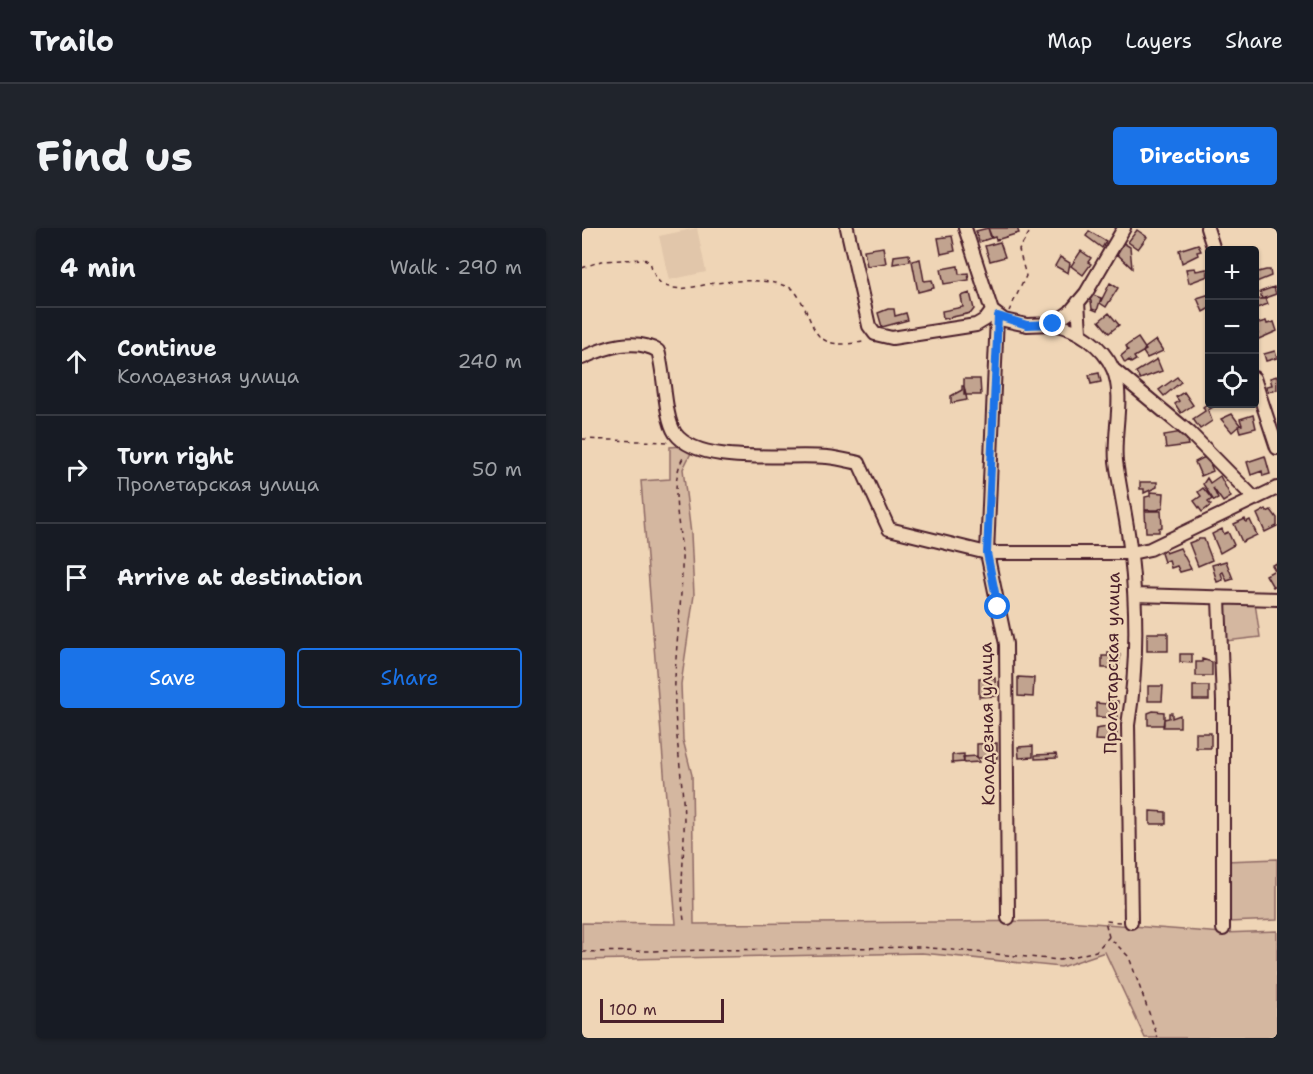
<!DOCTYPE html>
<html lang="en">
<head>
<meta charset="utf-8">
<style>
	:root { --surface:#171b24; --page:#20242c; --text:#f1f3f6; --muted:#9ea1a6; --line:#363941; --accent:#1a73e8 }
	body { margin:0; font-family:"Shantell Sans",sans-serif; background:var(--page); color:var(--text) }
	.controls { position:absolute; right:18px; top:18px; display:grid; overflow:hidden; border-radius:6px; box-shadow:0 2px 4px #0004 }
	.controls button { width:54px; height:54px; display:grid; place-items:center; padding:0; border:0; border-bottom:2px solid var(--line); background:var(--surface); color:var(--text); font:30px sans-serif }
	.scale { position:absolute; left:18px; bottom:15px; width:124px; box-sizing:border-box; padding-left:6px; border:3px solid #4a1f2b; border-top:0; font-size:16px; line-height:21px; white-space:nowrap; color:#4a1f2b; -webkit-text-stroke:4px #efd5b6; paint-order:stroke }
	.stop { position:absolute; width:18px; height:18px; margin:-14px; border:4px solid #1a73e8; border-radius:50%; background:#fff }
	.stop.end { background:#1a73e8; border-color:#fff; box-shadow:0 2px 6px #0008 }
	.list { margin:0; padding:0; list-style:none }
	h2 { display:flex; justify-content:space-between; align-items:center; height:78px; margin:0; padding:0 24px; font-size:26px }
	h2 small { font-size:20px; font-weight:400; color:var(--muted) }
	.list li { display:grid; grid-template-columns:39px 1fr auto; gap:18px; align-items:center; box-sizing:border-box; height:108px; padding:0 24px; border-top:2px solid var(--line) }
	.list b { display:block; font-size:22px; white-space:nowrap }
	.list p { margin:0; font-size:20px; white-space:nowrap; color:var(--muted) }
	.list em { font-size:20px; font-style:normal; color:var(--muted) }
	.actions { display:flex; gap:12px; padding:18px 24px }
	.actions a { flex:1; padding:14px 0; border:2px solid var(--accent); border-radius:6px; text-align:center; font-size:21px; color:var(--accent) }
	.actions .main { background:var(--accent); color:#fff }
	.icon { flex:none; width:33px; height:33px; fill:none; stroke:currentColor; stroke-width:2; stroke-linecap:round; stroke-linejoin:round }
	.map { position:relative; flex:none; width:695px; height:810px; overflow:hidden; border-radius:6px }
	header { display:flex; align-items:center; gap:36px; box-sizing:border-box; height:84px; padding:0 30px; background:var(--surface); border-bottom:2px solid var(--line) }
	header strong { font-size:28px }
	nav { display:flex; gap:33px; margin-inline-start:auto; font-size:21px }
	.intro { display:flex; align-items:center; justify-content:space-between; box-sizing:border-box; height:144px; padding:0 36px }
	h1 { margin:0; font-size:42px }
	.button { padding:15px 27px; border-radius:6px; background:var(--accent); color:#fff; font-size:21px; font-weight:700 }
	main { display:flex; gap:36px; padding:0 36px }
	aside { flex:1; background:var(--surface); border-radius:6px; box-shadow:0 2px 4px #0004 }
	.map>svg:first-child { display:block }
	.built { fill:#e1c6aa }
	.green { fill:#d4b7a0; stroke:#8f6b66; stroke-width:1.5 }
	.building { fill:#c1a38f; stroke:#4a1f2b; stroke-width:1.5 }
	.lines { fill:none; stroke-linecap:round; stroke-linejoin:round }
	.minor-casing { stroke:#4a1f2b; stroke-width:16 }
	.path { stroke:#4a1f2b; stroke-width:1.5; stroke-dasharray:4.5 4.5; stroke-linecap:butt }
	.minor { stroke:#efd5b6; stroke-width:12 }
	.route { stroke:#1a73e8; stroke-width:8 }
	.labels { text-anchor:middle; stroke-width:4.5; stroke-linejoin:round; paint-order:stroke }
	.street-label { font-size:18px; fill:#4a1f2b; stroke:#efd5b6 }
</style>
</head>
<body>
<header>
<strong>Trailo</strong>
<nav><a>Map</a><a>Layers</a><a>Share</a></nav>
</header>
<div class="intro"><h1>Find us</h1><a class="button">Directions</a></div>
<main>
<aside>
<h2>4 min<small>Walk · 290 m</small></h2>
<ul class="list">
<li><svg class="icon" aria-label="ahead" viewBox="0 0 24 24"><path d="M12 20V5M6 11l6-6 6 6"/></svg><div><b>Continue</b><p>Колодезная улица</p></div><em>240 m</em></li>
<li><svg class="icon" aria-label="right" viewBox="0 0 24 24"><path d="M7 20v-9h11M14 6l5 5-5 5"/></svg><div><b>Turn right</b><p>Пролетарская улица</p></div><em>50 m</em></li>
<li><svg class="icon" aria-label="arrive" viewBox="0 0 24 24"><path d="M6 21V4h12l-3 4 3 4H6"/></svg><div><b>Arrive at destination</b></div></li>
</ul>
<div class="actions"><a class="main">Save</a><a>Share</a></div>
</aside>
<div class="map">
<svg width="695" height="810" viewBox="0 0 695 810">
	<rect width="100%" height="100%" fill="#efd5b6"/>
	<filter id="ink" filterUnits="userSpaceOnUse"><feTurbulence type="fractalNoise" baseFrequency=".0167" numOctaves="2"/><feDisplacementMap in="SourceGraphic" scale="12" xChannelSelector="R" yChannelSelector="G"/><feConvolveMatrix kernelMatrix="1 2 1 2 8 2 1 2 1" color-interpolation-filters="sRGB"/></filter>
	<g filter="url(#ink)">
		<path class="built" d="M115 0 124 44 87 52 77 8Z"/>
		<path class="green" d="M101 218 110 223 101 241 109 306 112 367 99 456 101 512 110 547 112 696 485 693 641 705 695 703V810H563L523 724 479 739 340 725 0 732V695L94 696 59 253 88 251V219Z
			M642 374 673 375 678 409 644 413Z
			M695 631V692L646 694 644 633Z"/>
		<path class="building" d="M406 0H435L437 5 414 12 413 9 410 10Z
			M406 0 409 10 397 14 394 3Z
			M555 2 565 9 556 21 546 14Z
			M507 3 524 13 520 20 504 8Z
			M370 8 373 23 359 26 356 10Z
			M538 13 548 19 550 40 532 23Z
			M418 14 423 29 408 33 403 18Z
			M616 16 619 23 615 24 616 27 600 35 597 22Z
			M301 19 304 35 285 38 282 22Z
			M499 23 509 30 506 34 509 36 501 47 489 38Z
			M327 26 328 33 311 36 312 28Z
			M478 29 488 35 486 45 473 38Z
			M338 31 342 53 350 52 352 60 336 64 330 33Z
			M376 38 377 46 386 45 387 52 362 56 359 41Z
			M613 40 614 43 625 41 626 48 607 55 604 41Z
			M684 42H688L689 48 672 55V45Z
			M528 55 536 60 524 79 518 75Z
			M692 59 694 66 680 71 678 64Z
			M388 65 392 81 389 85 361 91 360 83 381 79 379 68Z
			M508 66 519 70 515 83 510 81 509 73 505 71Z
			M628 66V80L621 84 615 70Z
			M678 71H684L686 76 672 81V73Z
			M306 81H312L313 88 324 85 326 92 300 99 296 85Z
			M527 85 537 97 527 105 517 93Z
			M684 93 685 96 692 94 695 103 672 113V107L676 106 673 96Z
			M556 110 564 122 552 129 554 132 549 135 547 132 543 135 539 128 546 122 544 118Z
			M574 112 581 123 565 130 561 124 563 120Z
			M693 123 695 130 684 133 682 126Z
			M575 131 580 143 558 151 554 144Z
			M517 145 519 154 509 156 507 147Z
			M695 148V162L685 164 684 158 690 157 688 150Z
			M595 149 599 154 582 168 577 162Z
			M382 151H398L399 167H382Z
			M380 158H382L385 172 369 175V168L380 162Z
			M602 164 611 177 599 185 593 176 597 173 594 169Z
			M628 174 631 179 626 182 630 193 618 201 611 191 623 183 621 179Z
			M650 186 658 197 650 204 639 191Z
			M671 187 674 200 658 204 656 198 660 197 658 191Z
			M600 204 601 209H604L606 217 584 220 582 207Z
			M683 228 688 246 681 248 680 243 669 247 665 234Z
			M621 230H626L631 243 619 248 613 234Z
			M638 248 649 269 641 274 631 260 636 271 632 273 621 256 625 250 628 255Z
			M558 254H575V259L562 265V261H558Z
			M621 260 630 271 626 274 629 277 620 284 612 273 619 268 616 264Z
			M568 264 582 265 581 279 576 282H563V269L568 268Z
			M684 281 685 284 689 282 695 290V298L683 304 675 286Z
			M563 283H579L580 299 577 300V304H564Z
			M663 291 664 294 668 292 675 307 660 314 652 296Z
			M640 301 642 306 646 304 652 317 638 325 630 306Z
			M617 311H622L630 332 616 338 607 315Z
			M598 320 609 341 598 344 595 338 589 340 587 332 582 334 578 322 582 321 584 325Z
			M644 333 651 351 645 353 641 344 639 345 641 352 635 354 630 337Z
			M695 335V357L691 359 684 347 693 342 690 337Z
			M565 405H586V423H565Z
			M526 425 538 427 537 440H520V428H526Z
			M598 426H610V435L598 434Z
			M620 431 630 434V448H614V434H620Z
			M436 449 452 450 451 469 436 468Z
			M397 450H413L414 468 397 469Z
			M566 458H581L580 473H566Z
			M611 458H627V472H611Z
			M525 472 536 473V490L514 489V475L525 476Z
			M571 483 582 484V497H566V485Z
			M587 485H590V490L598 487V499H581L582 491 587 490Z
			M525 499 535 501V513L513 512 514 501Z
			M614 505H629V520H614Z
			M415 515V530H395V516Z
			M451 518V529L437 530 436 519Z
			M382 526V534L370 535V527Z
			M474 526 475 530 453 531V527Z
			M395 528 397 534 382 535 381 529Z
			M568 583 584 584V596H568Z"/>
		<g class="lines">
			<g class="minor-casing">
				<path id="minor" d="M265 0 287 98 293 106 310 110 394 97 404 91 410 83
					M383 0 410 83 422 92 445 97 471 96 488 84 504 65 542 0
					M625 0 632 22
					M496 74 498 104
					M415 88 405 325 424 416 426 690
					M471 96C495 100 521 118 531 141 543 168 531 204 534 233 538 264 546 296 549 328 555 382 555 442 546 497L549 694
					M0 130C24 119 53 109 76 123 83 146 82 188 93 205 117 239 208 225 245 229 256 230 267 233 277 235L307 301 405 325H549L568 321 695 260
					M531 141 608 205 673 271
					M672 150 695 220
					M553 367 695 371
					M637 371 641 473V701"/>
			</g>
			<path class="path" d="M0 40 19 33 62 31 68 34C71 43 73 53 82 57 97 65 117 57 133 55 159 52 187 50 211 61 238 94 221 126 285 113
				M427 83 444 48 437 22 450 0
				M0 211 86 214
				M102 692C97 659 103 627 102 593 101 546 91 500 93 453 94 410 101 368 100 325 98 299 86 250 103 227
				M538 694 523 693 527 709 547 729 576 810
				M0 724 338 719 478 732 514 723 527 709"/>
			<use href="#minor" class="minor"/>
		</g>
	</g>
	<g class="lines" filter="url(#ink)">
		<path class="route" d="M416 379 405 325 416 88 445 97 471 96"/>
	</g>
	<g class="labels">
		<g class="street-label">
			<text transform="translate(530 435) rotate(-89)" y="6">Пролетарская улица</text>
			<text transform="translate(405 496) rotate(-91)" y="6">Колодезная улица</text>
		</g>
	</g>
</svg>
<div class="controls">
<button>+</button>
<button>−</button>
<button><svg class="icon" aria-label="locate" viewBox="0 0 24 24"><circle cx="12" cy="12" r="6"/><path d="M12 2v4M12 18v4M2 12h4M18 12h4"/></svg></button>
</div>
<div class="scale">100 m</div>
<div class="stop" style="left:416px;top:379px"></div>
<div class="stop end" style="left:471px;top:96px"></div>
</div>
</main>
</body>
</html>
